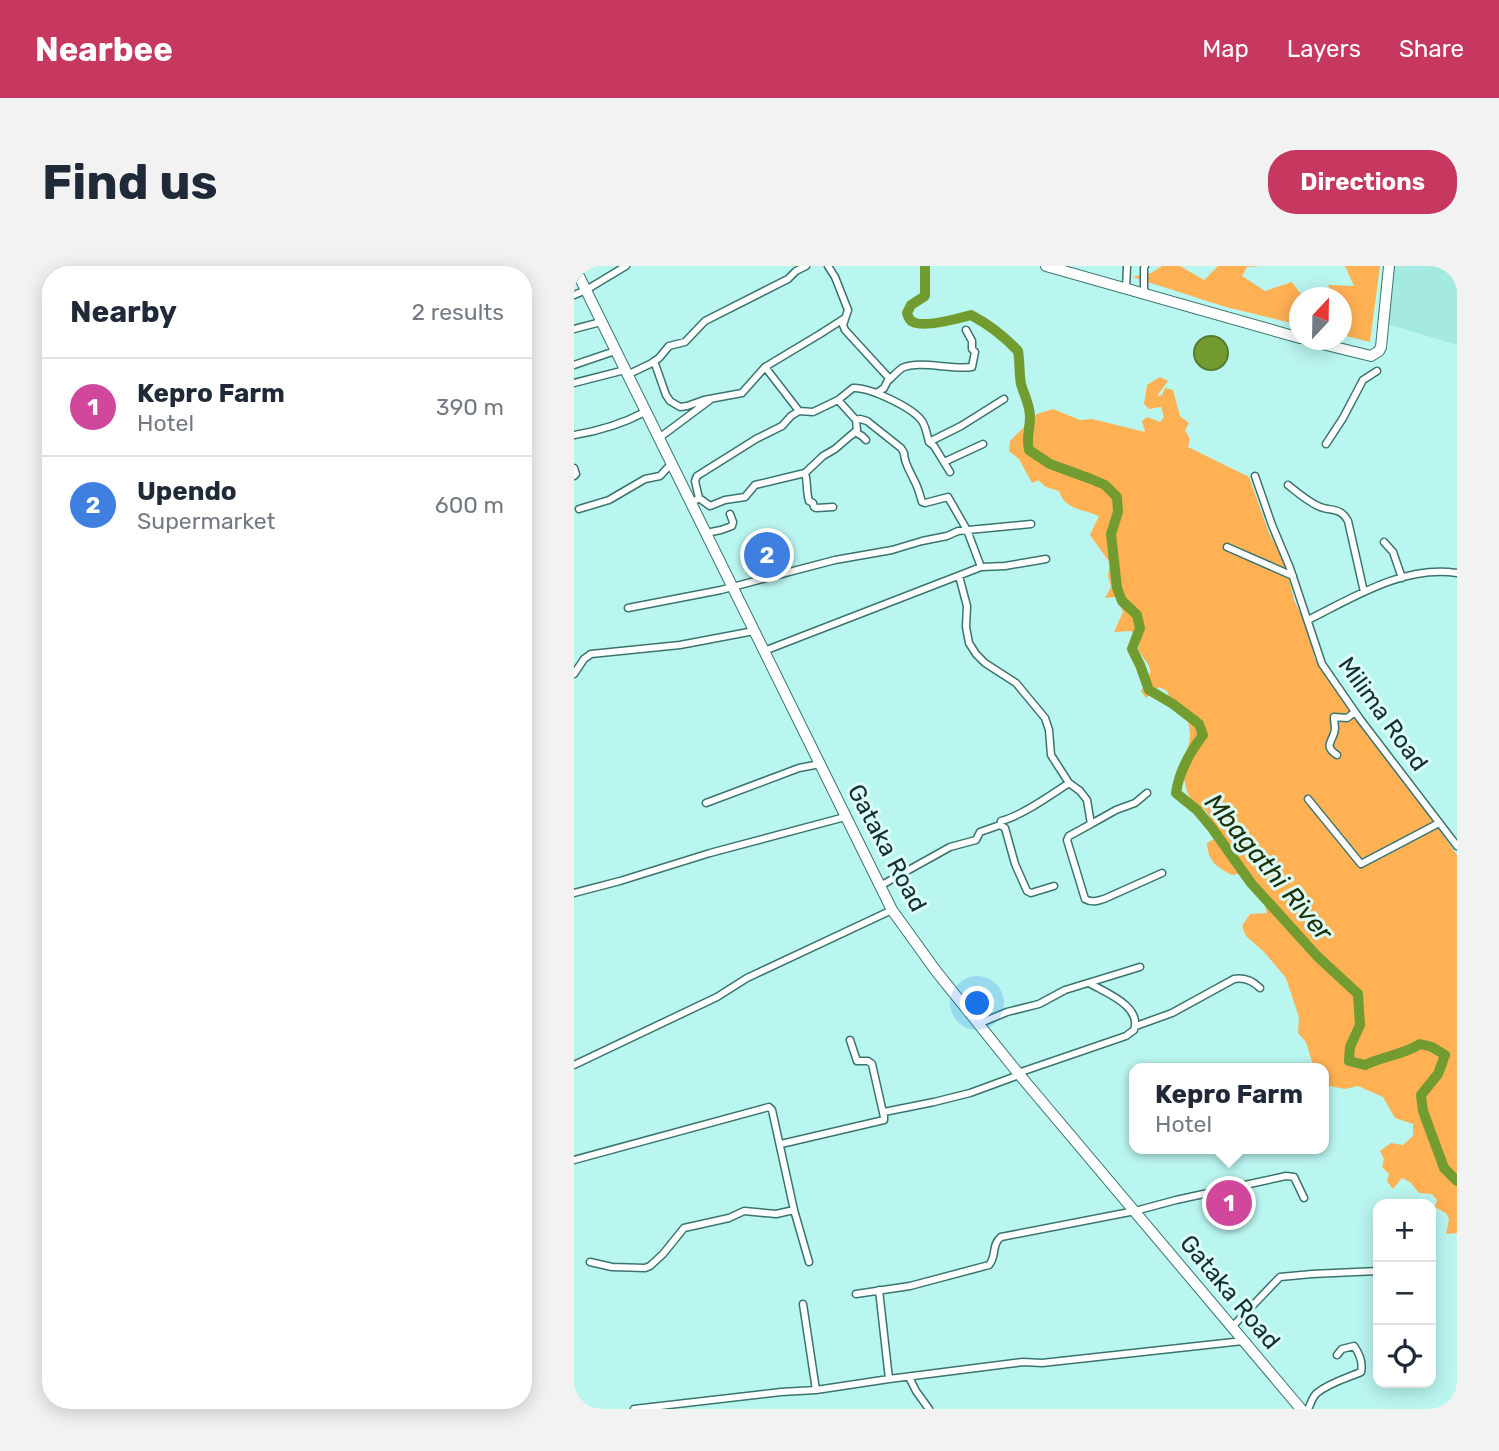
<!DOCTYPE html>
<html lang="en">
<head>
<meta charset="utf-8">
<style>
	:root { --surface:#fff; --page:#f2f2f3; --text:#1f2937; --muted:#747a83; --line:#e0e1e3; --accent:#c63860 }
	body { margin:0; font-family:Rubik,sans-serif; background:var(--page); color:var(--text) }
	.controls { position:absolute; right:21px; bottom:21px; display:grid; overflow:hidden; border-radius:14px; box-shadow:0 4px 18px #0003 }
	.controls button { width:63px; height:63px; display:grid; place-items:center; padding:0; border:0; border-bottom:2px solid var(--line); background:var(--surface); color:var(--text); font:35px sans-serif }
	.compass { position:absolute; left:715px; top:21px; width:63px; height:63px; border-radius:50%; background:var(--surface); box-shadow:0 4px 18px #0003; rotate:22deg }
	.you { position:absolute; left:404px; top:738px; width:24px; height:24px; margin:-18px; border:5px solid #fff; border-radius:50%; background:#1a73e8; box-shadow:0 0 0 10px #1a73e833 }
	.badge { display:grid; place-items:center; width:46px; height:46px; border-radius:50%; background:var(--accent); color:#fff; font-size:23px; font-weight:700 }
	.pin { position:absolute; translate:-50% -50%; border:4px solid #fff; box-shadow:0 2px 7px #0006 }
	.popup { position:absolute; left:555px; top:797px; width:200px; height:91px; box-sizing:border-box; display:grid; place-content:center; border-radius:14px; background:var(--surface); filter:drop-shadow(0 2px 5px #0005); font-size:23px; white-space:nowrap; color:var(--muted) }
	.popup b { font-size:26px; color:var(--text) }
	.popup::after { content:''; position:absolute; left:50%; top:100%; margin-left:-14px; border:14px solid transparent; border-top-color:var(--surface) }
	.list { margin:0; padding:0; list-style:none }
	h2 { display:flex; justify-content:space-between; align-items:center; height:91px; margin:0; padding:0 28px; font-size:30px }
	h2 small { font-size:23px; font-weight:400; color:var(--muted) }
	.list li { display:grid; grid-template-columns:46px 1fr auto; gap:21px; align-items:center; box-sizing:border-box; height:98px; padding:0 28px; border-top:2px solid var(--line) }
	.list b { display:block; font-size:26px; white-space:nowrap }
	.list p { margin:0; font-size:23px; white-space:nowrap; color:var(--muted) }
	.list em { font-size:23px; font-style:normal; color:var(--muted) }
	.icon { flex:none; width:38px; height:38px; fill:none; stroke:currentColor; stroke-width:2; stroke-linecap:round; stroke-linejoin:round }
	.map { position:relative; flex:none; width:883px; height:1143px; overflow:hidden; border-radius:28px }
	header { display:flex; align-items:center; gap:42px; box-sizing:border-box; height:98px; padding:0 35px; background:var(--accent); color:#fff }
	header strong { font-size:33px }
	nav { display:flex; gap:38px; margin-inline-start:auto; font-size:24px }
	.intro { display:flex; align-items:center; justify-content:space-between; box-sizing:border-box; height:168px; padding:0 42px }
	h1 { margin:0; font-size:49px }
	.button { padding:18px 32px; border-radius:28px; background:var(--accent); color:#fff; font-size:24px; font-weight:700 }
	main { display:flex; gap:42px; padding:0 42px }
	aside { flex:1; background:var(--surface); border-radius:28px; box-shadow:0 4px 18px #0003 }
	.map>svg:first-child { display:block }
	.built { fill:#a4eae3 }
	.green { fill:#ffb154 }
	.water { fill:#729c30; stroke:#567b2f; stroke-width:2 }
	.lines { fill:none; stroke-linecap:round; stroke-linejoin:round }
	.river { stroke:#729c30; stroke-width:10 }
	.street-casing { stroke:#3a746f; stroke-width:9 }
	.secondary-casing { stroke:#3a746f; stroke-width:12 }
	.street { stroke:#fff; stroke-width:6 }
	.secondary { stroke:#fff; stroke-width:10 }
	.labels { text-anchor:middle; stroke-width:6; stroke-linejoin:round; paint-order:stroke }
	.street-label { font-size:24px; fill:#162e2c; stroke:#dbfefa }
	.water-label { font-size:26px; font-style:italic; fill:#203004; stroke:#dbfefa }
</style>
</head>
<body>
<header>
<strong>Nearbee</strong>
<nav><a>Map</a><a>Layers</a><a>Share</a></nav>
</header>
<div class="intro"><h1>Find us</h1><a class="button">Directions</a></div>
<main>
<aside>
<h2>Nearby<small>2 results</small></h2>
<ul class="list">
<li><span class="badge" style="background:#d1479c">1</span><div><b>Kepro Farm</b><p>Hotel</p></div><em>390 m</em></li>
<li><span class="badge" style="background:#3f7fe0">2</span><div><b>Upendo</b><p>Supermarket</p></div><em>600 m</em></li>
</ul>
</aside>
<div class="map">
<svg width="883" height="1143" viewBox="0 0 883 1143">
	<rect width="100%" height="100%" fill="#baf6f0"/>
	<path class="built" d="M820 0H883V79L813 58Z"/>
	<path class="green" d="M588 0H606L630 14 644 0H688L673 1 668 10 691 25 718 16 729 31 726 32 725 59 652 41 558 11 577 7Z
		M771 0H806L796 76 768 69 769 53 768 32 760 31 754 19 780 20Z
		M586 111 594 115 583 130 588 129 591 122 599 124 606 150 615 157 611 164 616 173 614 181 675 211 695 267 711 296 720 334 733 361 741 393 789 463 846 537 883 589V967L872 968 875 954 873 948 861 941 863 934 858 928 845 927 836 916 828 912 819 923 813 915 815 908 808 901 810 893 806 885 817 877 829 879 839 870V858L821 852 809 831 784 820 771 823 750 819V802H740L732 776 724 767 725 751 712 712 690 686 672 670 668 660 676 648 693 647 686 620 674 606 658 609C643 601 634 596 633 577L648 569 631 544 619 536 613 526 607 499 615 478 616 468 614 454 602 445 593 425 585 421 572 432 567 425C581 402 578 404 564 384L566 376 557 365 540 366 549 346 546 339 549 330 531 332 537 321 534 310 536 297 516 269 525 250C509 243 491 244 485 225L472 221 464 214 458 217 445 193 435 185 436 175 463 148 479 143 506 154 518 153 571 166 568 155 573 151 586 156 590 151 587 141 575 143 570 138 573 119Z"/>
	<path class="water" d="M620 87a17 17 0 1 1 34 0a17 17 0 1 1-34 0Z"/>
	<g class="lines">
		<path class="river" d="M351 0V30L337 39 333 47C334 51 335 54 339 56 349 62 386 52 397 49 414 58 430 70 444 85 446 96 445 107 447 118 450 129 456 139 456 151 456 164 452 171 455 184L476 198 517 213 531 219 543 231 544 246 537 268 543 322 548 335 563 349 566 362 558 383 566 399 575 424 599 438 625 458 629 469C616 486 605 505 602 527L623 544 638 562 677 617 743 690 784 728 786 759 776 781 775 795 791 799C809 790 829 789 846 778L858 781 871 789 864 808 847 829 849 845 870 902 883 915"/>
		<g class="street-casing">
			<path id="street" d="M254 0 261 11 274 44 269 59 271 64 315 112 310 122 303 127
				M552 23 553 0
				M570 28V2L571 0
				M0 29 12 24 52 0
				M0 63 27 56
				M80 95 92 129 96 135 106 141 113 140 130 134 168 127 191 101 246 68 271 52
				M0 99 41 85
				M191 101 225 145
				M53 109 78 97 85 92 95 80 111 76 131 55 214 13 222 5 232 0
				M315 114C319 110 324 105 328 102 346 94 377 104 398 101L401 86 398 83V75L392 64
				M0 117 51 104
				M264 134 279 122C296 121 339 142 348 155 352 161 353 169 355 176L387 160 430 133
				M0 169C25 165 48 158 71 146
				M278 169 281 166 288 170 292 174
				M85 172 136 134
				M355 176 360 180 376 206
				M752 178 769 152 789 114 803 105
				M370 196 409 178
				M0 202 2 208 0 210
				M231 207C234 217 232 226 235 235L239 237 240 241 242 242 259 241
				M681 210 698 259 716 302 748 398 786 453 883 580
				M714 219C724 227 733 235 744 240 756 246 766 240 774 255L790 326
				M125 232 121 215 123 210 182 173 208 160 217 150 225 145 239 146 264 134 282 154 286 153 293 155 327 182 330 187C330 197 336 205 340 214 344 221 346 229 348 236L351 237 374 231 393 264 407 301 190 385
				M122 234 125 232 136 240 151 234 171 231 181 219 231 207 249 190 261 183 283 164 282 154
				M5 243 35 234 71 213 86 210 97 198
				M132 267 147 264 158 260 159 256 156 248
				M810 276 819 286 828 312
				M653 281 719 310
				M407 301 431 300 472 293
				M385 310 393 340 392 361 395 377 402 388 411 397 442 417 471 452 475 464 477 489 495 517 506 525 513 534 517 558 542 544 561 537 573 527
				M54 342 147 324 261 294 318 284 348 275 373 270 384 265 457 258
				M734 354C780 331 830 299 883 307
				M0 408 10 393 17 388 106 379 180 365
				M763 489C748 479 760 475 761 463 761 459 760 455 760 451L773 452 781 446
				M734 533 787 598 865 557
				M132 537 225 502 246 498
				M517 558 495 570 493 574 511 633C518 637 522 635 530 633L588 607
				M426 559 427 555C447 550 477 529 495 517
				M306 620 376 581 402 574 406 566 426 559 431 562 441 598 453 625 457 627 480 620
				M0 627 46 615 136 587 271 551
				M404 758 433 746 465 738 491 724 566 701
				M562 760 598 747 660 713C670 711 679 715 686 722
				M276 774 283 795H294L298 798 310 851
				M0 799 143 731 173 712 318 644
				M444 807 552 770 560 764C568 740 532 727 515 717
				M207 878 310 854V846L360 836 396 827 445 809
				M0 894 195 841 198 844 220 944 202 948 170 945 155 952 110 962 89 988 76 1000 71 1002 38 1001 16 996
				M220 944 235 996
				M305 1024 315 1113
				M282 1028 336 1020 415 999C423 990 417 979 427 971L561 945 602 934 712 910 720 911 730 932
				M229 1038 242 1124
				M658 1061 706 1011 738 1008 804 1005
				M335 1111 342 1125 355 1143
				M60 1143 207 1126 242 1124 315 1113 449 1096 468 1097 669 1075
				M734 1143C737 1138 738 1131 743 1127 755 1117 773 1112 787 1106 789 1097 785 1087 780 1080L768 1083 763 1089"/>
		</g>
		<g class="secondary-casing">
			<path id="secondary" d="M0 0 318 644 362 705 444 807 727 1143
				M472 0 726 72
				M732 74 797 90 805 85 807 81 815 0"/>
		</g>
		<use href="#street" class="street"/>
		<use href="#secondary" class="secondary"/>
	</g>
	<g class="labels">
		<g class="street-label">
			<text transform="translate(809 448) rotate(54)" y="8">Milima Road</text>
			<text transform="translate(313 582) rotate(62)" y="8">Gataka Road</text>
			<text transform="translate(656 1026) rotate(50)" y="8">Gataka Road</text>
		</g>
		<g class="water-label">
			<text transform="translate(695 601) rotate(50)" y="9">Mbagathi River</text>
		</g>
	</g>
</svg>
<div class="controls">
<button>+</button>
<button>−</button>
<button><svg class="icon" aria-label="locate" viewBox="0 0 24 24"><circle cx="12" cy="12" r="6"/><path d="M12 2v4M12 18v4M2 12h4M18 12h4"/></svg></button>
</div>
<svg class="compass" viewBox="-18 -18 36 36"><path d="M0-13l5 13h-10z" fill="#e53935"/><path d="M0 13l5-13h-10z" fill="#747a83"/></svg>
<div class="you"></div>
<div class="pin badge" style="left:655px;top:937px;background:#d1479c">1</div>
<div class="popup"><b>Kepro Farm</b>Hotel</div>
<div class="pin badge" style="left:193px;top:289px;background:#3f7fe0">2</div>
</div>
</main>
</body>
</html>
